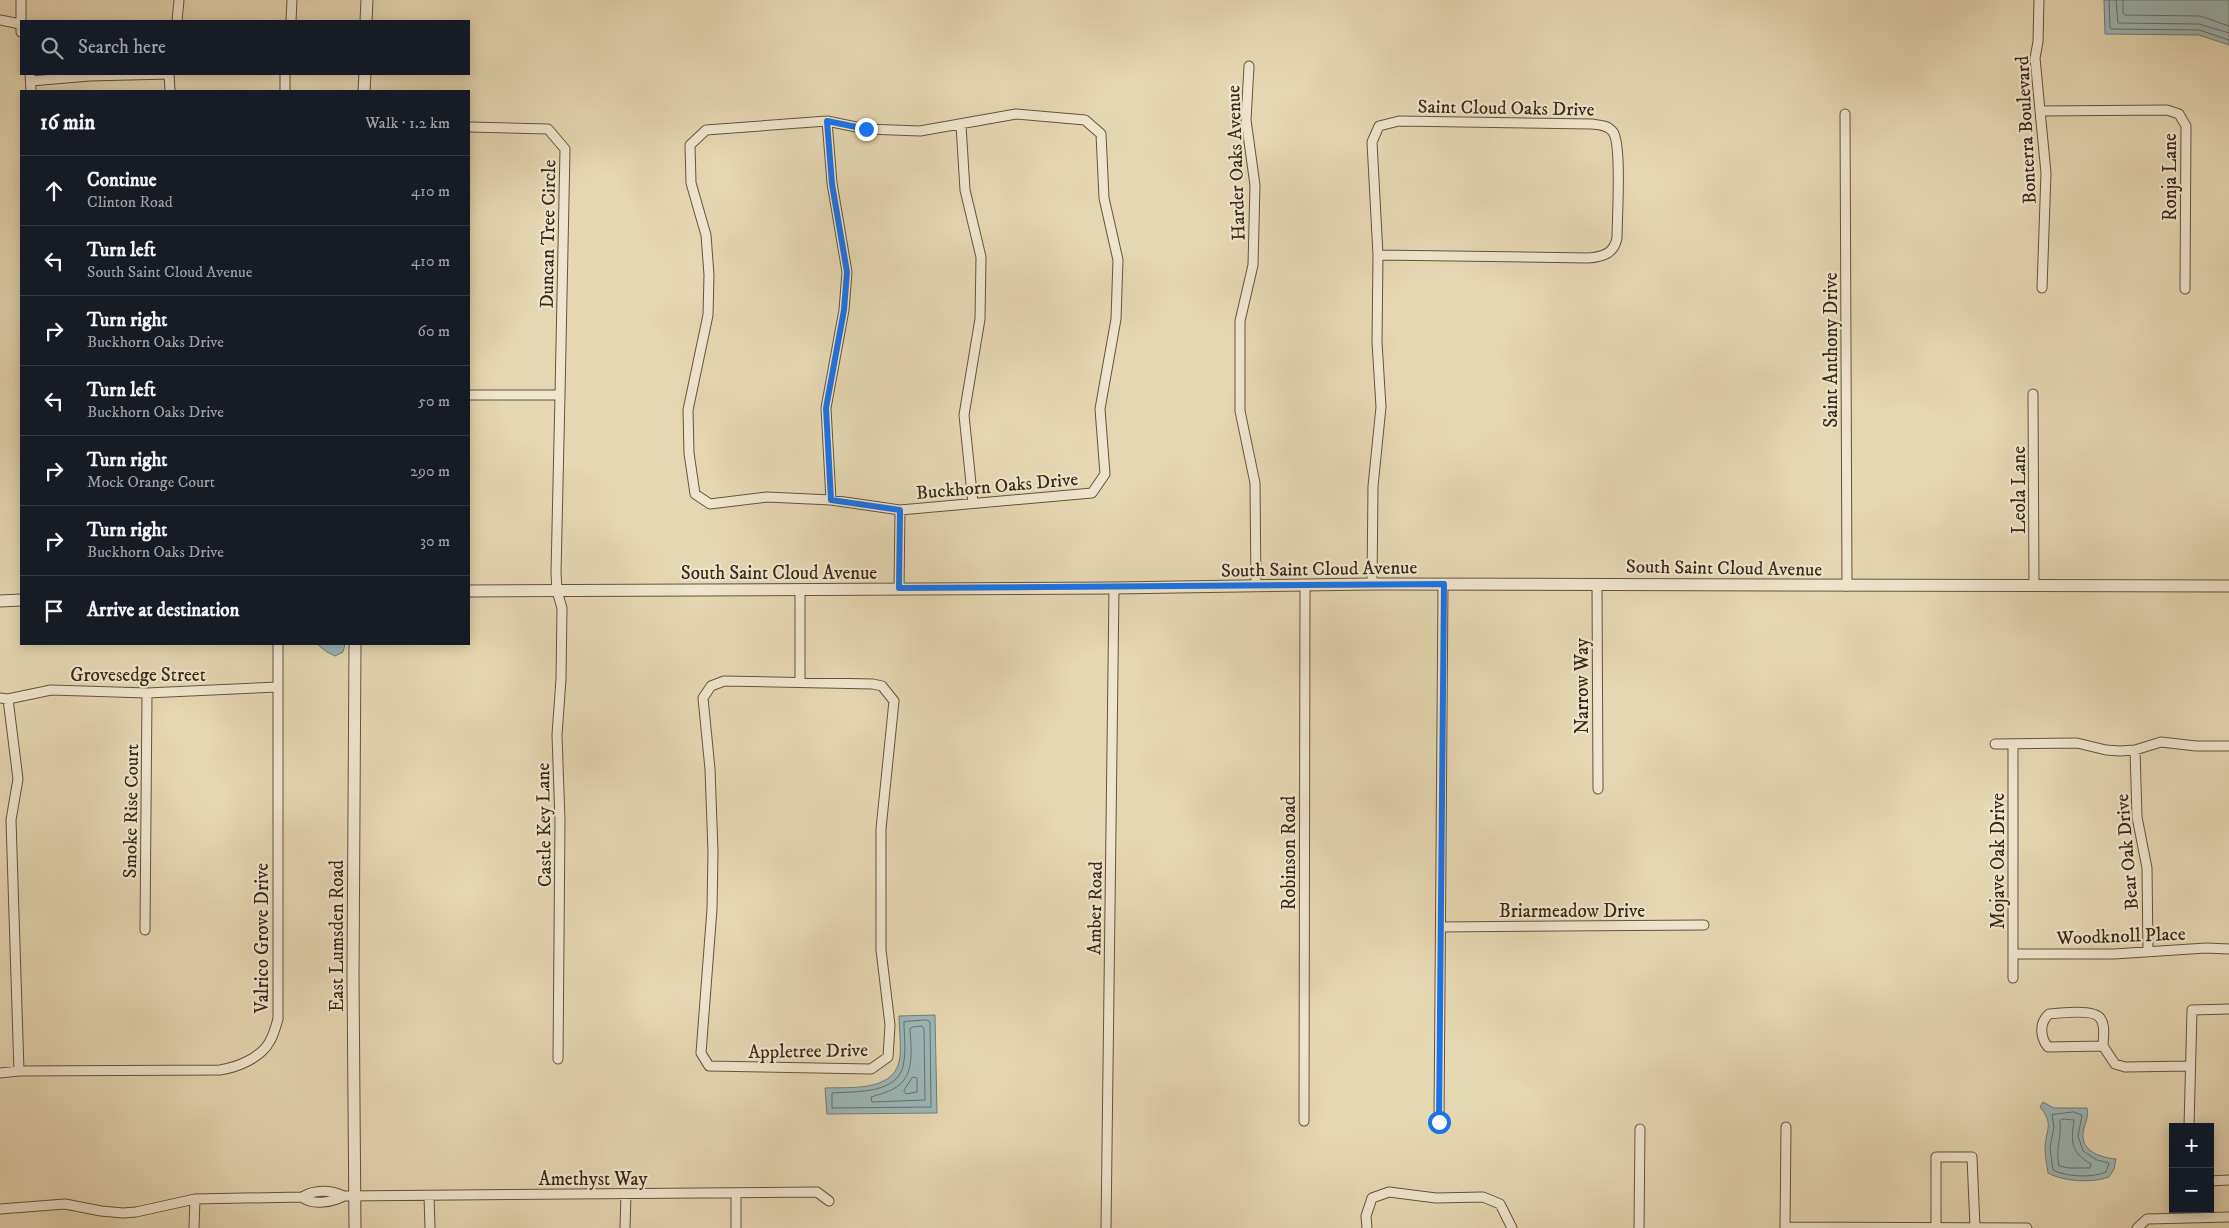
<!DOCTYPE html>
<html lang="en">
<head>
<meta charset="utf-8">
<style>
	:root { --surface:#171b24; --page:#20242c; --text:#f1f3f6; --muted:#9ea1a6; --line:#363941 }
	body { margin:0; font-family:"IM FELL DW Pica",serif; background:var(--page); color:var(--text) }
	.controls { position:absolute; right:15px; bottom:15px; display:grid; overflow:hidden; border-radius:0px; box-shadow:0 2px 12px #0003 }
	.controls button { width:45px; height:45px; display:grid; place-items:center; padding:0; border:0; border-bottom:1px solid var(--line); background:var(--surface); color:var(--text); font:25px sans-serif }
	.stop { position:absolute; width:15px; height:15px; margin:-11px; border:4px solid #1a73e8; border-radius:50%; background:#fff }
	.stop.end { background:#1a73e8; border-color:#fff; box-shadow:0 1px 5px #0008 }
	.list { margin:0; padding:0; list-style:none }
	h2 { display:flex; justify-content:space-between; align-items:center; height:65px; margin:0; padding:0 20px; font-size:21px }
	h2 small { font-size:16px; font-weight:400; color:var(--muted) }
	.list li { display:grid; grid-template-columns:32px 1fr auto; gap:15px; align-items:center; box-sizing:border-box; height:70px; padding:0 20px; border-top:1px solid var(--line) }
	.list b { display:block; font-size:19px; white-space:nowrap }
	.list p { margin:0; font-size:16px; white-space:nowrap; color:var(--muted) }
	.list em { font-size:16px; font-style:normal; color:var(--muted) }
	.icon { flex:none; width:28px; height:28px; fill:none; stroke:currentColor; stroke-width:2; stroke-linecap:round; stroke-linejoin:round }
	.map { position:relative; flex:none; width:2229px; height:1228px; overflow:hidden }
	.search { position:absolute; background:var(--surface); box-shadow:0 2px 12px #0003; left:20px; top:20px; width:450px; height:55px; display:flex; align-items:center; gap:12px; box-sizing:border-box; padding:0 18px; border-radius:0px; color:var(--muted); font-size:19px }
	.panel { position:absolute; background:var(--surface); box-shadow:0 2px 12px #0003; left:20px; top:90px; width:450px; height:555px; border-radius:0px }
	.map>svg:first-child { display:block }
	.water { fill:#9bb7b8; stroke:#747d77 }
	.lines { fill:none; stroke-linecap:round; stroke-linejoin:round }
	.shore { stroke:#6a6f67; stroke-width:1 }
	.minor-casing { stroke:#65533d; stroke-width:11 }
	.tertiary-casing { stroke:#65533d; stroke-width:13 }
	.minor { stroke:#eee5cc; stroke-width:9 }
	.tertiary { stroke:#eee5cc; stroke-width:11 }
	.route { stroke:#1a73e8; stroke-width:6 }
	.labels { text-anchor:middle; stroke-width:4.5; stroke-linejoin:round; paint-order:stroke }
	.street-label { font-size:19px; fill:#3a2716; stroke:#eee5cc }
</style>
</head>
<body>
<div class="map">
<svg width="2229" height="1228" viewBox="0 0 2229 1228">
	<rect width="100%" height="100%" fill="#e5d7b1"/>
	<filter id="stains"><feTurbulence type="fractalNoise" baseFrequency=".004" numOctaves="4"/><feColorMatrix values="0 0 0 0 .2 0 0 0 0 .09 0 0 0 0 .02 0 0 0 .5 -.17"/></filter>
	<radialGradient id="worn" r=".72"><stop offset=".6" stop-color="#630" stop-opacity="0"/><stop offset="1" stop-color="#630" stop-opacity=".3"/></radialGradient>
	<path class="water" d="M2104 0H2229V45L2199 35 2105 34Z
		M317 644H345L343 652 335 656 327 652Z
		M935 1015 937 1113 827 1114 825 1088C848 1087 892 1092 899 1062 902 1051 899 1028 899 1016Z
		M2043 1102 2054 1108H2087C2089 1115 2086 1121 2084 1128 2078 1150 2098 1157 2116 1159L2114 1169 2109 1177C2093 1183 2064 1182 2048 1173 2047 1165 2045 1157 2045 1149 2045 1130 2055 1125 2040 1107Z"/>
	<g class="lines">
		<path class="shore" d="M2109 0 2110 27 2111 29 2199 30 2229 40
			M2116 0 2118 23 2199 24 2229 33
			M2123 0V13L2125 15 2200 16 2229 26
			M927 1020 930 1022 931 1107 832 1108V1093C856 1091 901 1095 904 1061 906 1048 904 1035 904 1022Z
			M913 1027 922 1026 924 1029 925 1100 872 1102 871 1097C880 1094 890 1092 898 1086 915 1074 911 1047 910 1029Z
			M913 1077 917 1078V1092L906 1094 904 1091Z
			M2074 1112 2082 1115 2078 1136 2083 1151 2097 1160 2109 1163 2106 1172C2092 1178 2066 1177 2053 1170L2050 1148 2054 1127 2052 1115Z
			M2062 1119 2074 1120C2071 1141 2070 1152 2091 1164L2090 1168H2069L2059 1166C2055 1149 2062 1137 2060 1121Z"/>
		<g class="minor-casing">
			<path id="minor" d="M21 0V32
				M2039 0 2038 42 2035 58 2046 173 2042 288
				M0 20 20 24
				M177 21 179 0
				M291 21 292 0
				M1249 66 1246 120 1255 185 1253 265 1240 321V411L1255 483 1256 586
				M30 74 31 91
				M169 74 170 91
				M285 74V91
				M31 81 89 76 169 74
				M2041 111 2167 110 2179 114 2186 126 2185 289
				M1016 114 1085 120 1101 134 1104 198 1118 260 1116 319 1100 409 1105 474 1092 493 900 510 831 500 767 497 710 504 695 494 689 453 688 410 708 315 709 275 706 235 691 183 690 145 706 130 827 121 866 129 920 131Z
				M1845 114 1847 586
				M827 121 832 183 847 272 844 310 826 408 831 500
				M1399 121 1592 124C1599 125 1608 125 1613 132 1622 144 1617 219 1617 238 1614 254 1602 257 1588 258L1378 255 1372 142 1379 126Z
				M961 125 965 190 981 257 980 319 964 415 973 503
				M469 127 548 129 565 149 560 395H469
				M2033 394 2034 585
				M1372 584 1373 486 1381 407 1377 342 1378 255
				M1597 584 1598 789
				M899 588 900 510
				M800 589V682
				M724 681 873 684 882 686 894 701 881 829V950L890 1025 888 1057 871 1069 709 1066 701 1053 712 909 713 852 710 769 703 698 711 686Z
				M0 698 8 699 51 690 147 693 278 687
				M8 699 18 779 11 820 19 1071
				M1995 744 2077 743 2106 750 2120 751 2135 750 2161 742 2196 746H2229
				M2013 744V978
				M2135 750 2137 817 2147 868 2148 952
				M1441 927 1704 925
				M145 930 147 693
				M2013 954H2114L2206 948 2229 949
				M2103 1046C2103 1038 2106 1025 2100 1018 2094 1009 2059 1013 2049 1014 2039 1023 2040 1037 2048 1047L2103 1046 2115 1064 2125 1067 2190 1066
				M558 1059 560 820 557 735 561 679 562 608 557 591 556 573 560 395
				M0 1073 19 1071 220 1070C238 1067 261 1058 270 1041 274 1034 276 1026 278 1019V644
				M1304 1121 1305 586
				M1439 1122 1443 584
				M2189 1127 2192 1010 2229 1009
				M2210 1181 2229 1180
				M344 1196C332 1202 313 1206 302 1197 315 1189 331 1190 344 1196L817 1192 829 1201
				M429 1196 430 1228
				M195 1199 302 1197
				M0 1209 65 1204 101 1211 123 1213 136 1212 195 1199 194 1228
				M1785 1227 2027 1228
				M1936 1227V1157H1972L1975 1227
				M625 1228 626 1194
				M736 1228V1193
				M1106 1228 1114 588
				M1367 1228 1366 1216 1372 1198 1389 1192 1436 1198 1483 1197 1500 1204 1512 1228
				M1639 1228 1640 1129
				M1785 1228 1786 1127
				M2137 1228 2147 1219 2229 1217"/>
		</g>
		<g class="tertiary-casing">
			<path id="tertiary" d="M366 21 367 0
				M364 91 365 74
				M469 591 1114 588 1372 584 2229 586
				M0 601 21 600
				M355 644 353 976 355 1228"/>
		</g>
		<use href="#minor" class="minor"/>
		<use href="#tertiary" class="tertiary"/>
	</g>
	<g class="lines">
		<path class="route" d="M866 129 827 121 832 184 847 272 844 310 826 408 831 500 900 510 899 588 1444 584 1439 1122"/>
	</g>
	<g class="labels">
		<g class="street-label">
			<text transform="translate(1506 107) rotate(1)" y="7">Saint Cloud Oaks Drive</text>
			<text transform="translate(2025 130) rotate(-93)" y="7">Bonterra Boulevard</text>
			<text transform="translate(1235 163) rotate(-92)" y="7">Harder Oaks Avenue</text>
			<text transform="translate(2169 177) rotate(-90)" y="7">Ronja Lane</text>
			<text transform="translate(547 234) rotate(-89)" y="7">Duncan Tree Circle</text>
			<text transform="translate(1830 350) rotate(-90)" y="7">Saint Anthony Drive</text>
			<text transform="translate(997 485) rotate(-5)" y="7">Buckhorn Oaks Drive</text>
			<text transform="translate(2018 490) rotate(-90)" y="7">Leola Lane</text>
			<text transform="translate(1724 567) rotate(1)" y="7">South Saint Cloud Avenue</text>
			<text transform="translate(1319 568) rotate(-1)" y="7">South Saint Cloud Avenue</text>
			<text x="779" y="579">South Saint Cloud Avenue</text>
			<text x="138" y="681">Grovesedge Street</text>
			<text transform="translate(1581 686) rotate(-90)" y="7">Narrow Way</text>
			<text transform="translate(130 811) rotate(-89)" y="7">Smoke Rise Court</text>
			<text transform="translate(543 825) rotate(-91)" y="7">Castle Key Lane</text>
			<text transform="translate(2126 852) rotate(-95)" y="7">Bear Oak Drive</text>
			<text transform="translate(1288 853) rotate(-90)" y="7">Robinson Road</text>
			<text transform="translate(1997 861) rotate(-90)" y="7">Mojave Oak Drive</text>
			<text transform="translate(1094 908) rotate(-89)" y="7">Amber Road</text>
			<text x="1572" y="917">Briarmeadow Drive</text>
			<text transform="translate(2121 935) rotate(-2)" y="7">Woodknoll Place</text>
			<text transform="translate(336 936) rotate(-90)" y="7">East Lumsden Road</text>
			<text transform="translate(261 938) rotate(-90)" y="7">Valrico Grove Drive</text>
			<text transform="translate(808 1050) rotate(-1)" y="7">Appletree Drive</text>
			<text x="593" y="1185">Amethyst Way</text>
		</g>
	</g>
	<rect width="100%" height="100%" filter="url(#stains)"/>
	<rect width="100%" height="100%" fill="url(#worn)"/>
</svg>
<div class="controls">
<button>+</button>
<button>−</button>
</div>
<div class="stop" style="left:1439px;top:1122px"></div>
<div class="stop end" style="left:866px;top:129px"></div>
<div class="search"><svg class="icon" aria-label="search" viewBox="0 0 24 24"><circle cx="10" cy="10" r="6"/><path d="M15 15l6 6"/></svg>Search here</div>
<section class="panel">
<h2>16 min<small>Walk · 1.2 km</small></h2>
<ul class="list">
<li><svg class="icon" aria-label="ahead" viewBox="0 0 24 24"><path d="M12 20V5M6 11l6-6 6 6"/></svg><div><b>Continue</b><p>Clinton Road</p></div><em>410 m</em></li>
<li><svg class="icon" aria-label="left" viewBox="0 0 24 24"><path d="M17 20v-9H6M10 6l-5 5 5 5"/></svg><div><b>Turn left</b><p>South Saint Cloud Avenue</p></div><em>410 m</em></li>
<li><svg class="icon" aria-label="right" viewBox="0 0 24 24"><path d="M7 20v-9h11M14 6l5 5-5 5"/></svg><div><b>Turn right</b><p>Buckhorn Oaks Drive</p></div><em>60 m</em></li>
<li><svg class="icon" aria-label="left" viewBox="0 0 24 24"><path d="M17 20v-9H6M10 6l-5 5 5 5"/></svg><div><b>Turn left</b><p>Buckhorn Oaks Drive</p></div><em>50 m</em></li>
<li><svg class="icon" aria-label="right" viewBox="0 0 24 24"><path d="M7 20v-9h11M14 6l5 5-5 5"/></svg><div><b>Turn right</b><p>Mock Orange Court</p></div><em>290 m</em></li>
<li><svg class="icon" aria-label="right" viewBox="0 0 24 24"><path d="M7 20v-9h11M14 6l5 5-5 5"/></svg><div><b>Turn right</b><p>Buckhorn Oaks Drive</p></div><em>30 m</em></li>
<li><svg class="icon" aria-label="arrive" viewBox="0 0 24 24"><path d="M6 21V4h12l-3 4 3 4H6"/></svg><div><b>Arrive at destination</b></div></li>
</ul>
</section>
</div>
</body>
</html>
